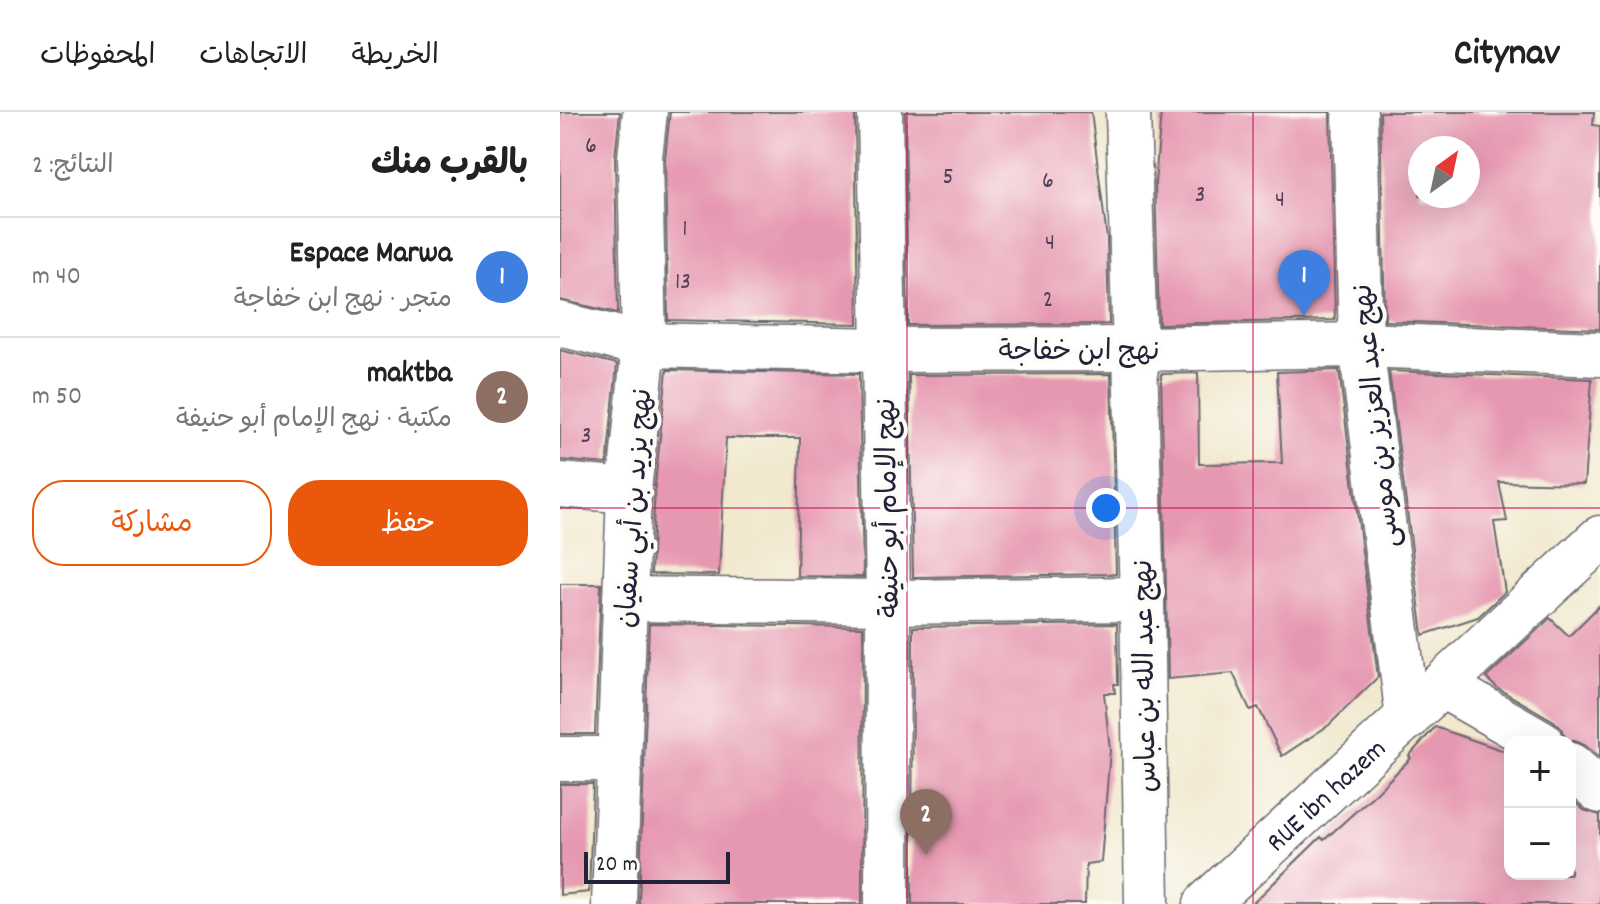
<!DOCTYPE html>
<html lang="ar">
<head>
<meta charset="utf-8">
<style>
	:root { --surface:#fff; --page:#f6f6f6; --text:#222; --muted:#767676; --line:#e0e0e0; --accent:#ea580c }
	body { margin:0; font-family:Dekko,"Playpen Sans Arabic",sans-serif; background:var(--page); color:var(--text); direction:rtl }
	.controls { position:absolute; right:24px; bottom:24px; display:grid; overflow:hidden; border-radius:16px; box-shadow:0 8px 32px #0002 }
	.controls button { width:72px; height:72px; display:grid; place-items:center; padding:0; border:0; border-bottom:2px solid var(--line); background:var(--surface); color:var(--text); font:40px sans-serif }
	.compass { position:absolute; left:848px; top:24px; width:72px; height:72px; border-radius:50%; background:var(--surface); box-shadow:0 8px 32px #0002; rotate:33deg }
	.scale { position:absolute; left:24px; bottom:20px; width:146px; box-sizing:border-box; padding-left:8px; border:4px solid #22223b; border-top:0; font-size:22px; line-height:28px; white-space:nowrap; color:#22223b; -webkit-text-stroke:6px #fdfcf7; paint-order:stroke }
	.you { position:absolute; left:546px; top:396px; width:28px; height:28px; margin:-20px; border:6px solid #fff; border-radius:50%; background:#1a73e8; box-shadow:0 0 0 12px #1a73e833 }
	.badge { display:grid; place-items:center; width:52px; height:52px; border-radius:50%; background:var(--accent); color:#fff; font-size:26px; font-weight:700 }
	.pin { position:absolute; translate:-50% -66px; filter:drop-shadow(0 2px 4px #0008) }
	.pin::after { content:''; position:absolute; top:42px; width:28px; height:24px; background:inherit; clip-path:polygon(0 0,100% 0,50% 100%) }
	.list { margin:0; padding:0; list-style:none }
	h2 { display:flex; justify-content:space-between; align-items:center; height:104px; margin:0; padding:0 32px; font-size:34px }
	h2 small { font-size:26px; font-weight:400; color:var(--muted) }
	.list li { display:grid; grid-template-columns:52px 1fr auto; gap:24px; align-items:center; box-sizing:border-box; height:120px; padding:0 32px; border-top:2px solid var(--line) }
	.list b { display:block; font-size:30px; white-space:nowrap }
	.list p { margin:0; font-size:26px; white-space:nowrap; color:var(--muted) }
	.list em { font-size:26px; font-style:normal; color:var(--muted) }
	.actions { display:flex; gap:16px; padding:24px 32px }
	.actions a { flex:1; padding:18px 0; border:2px solid var(--accent); border-radius:32px; text-align:center; font-size:28px; color:var(--accent) }
	.actions .main { background:var(--accent); color:#fff }
	.map { position:relative; flex:none; width:1040px; height:792px; overflow:hidden; direction:ltr }
	header { display:flex; align-items:center; gap:48px; box-sizing:border-box; height:112px; padding:0 40px; background:var(--surface); border-bottom:2px solid var(--line) }
	header strong { font-size:38px }
	nav { display:flex; gap:44px; margin-inline-start:auto; font-size:28px }
	main { display:flex }
	aside { flex:1; background:var(--surface) }
	.map>svg:first-child { display:block }
	.building { fill:#e698b0; fill-rule:evenodd }
	.lines { fill:none; stroke-linecap:round; stroke-linejoin:round }
	.street-casing { stroke:#6a676e; stroke-width:47 }
	.street { stroke:#fff; stroke-width:44 }
	.grid { fill:none; stroke:#c2185b; stroke-width:2; stroke-opacity:0.55 }
	.labels { text-anchor:middle; stroke-width:8; stroke-linejoin:round; paint-order:stroke }
	.number-label { font-size:24px; fill:#534058 }
	.street-label { font-size:28px; fill:#22223b; stroke:#fdfcf7 }
</style>
</head>
<body>
<header>
<strong>Citynav</strong>
<nav><a>الخريطة</a><a>الاتجاهات</a><a>المحفوظات</a></nav>
</header>
<main>
<div class="map">
<svg width="1040" height="792" viewBox="0 0 1040 792">
	<rect width="100%" height="100%" fill="#fdfcf7"/>
	<filter id="ink" filterUnits="userSpaceOnUse"><feTurbulence type="fractalNoise" baseFrequency=".0125" numOctaves="2"/><feDisplacementMap in="SourceGraphic" scale="16" xChannelSelector="R" yChannelSelector="G"/><feConvolveMatrix kernelMatrix="1 2 1 2 8 2 1 2 1" color-interpolation-filters="sRGB"/></filter>
	<filter id="wash" filterUnits="userSpaceOnUse"><feTurbulence type="fractalNoise" baseFrequency=".006" numOctaves="4" result="noise"/><feDisplacementMap in="SourceGraphic" scale="32" xChannelSelector="R" yChannelSelector="G"/><feGaussianBlur stdDeviation="1.8" result="paint"/><feColorMatrix in="noise" values="0 0 0 0 0 0 0 0 0 0 0 0 0 0 0 0 0 1.4 0 .05"/><feComposite in="paint" operator="in"/></filter>
	<g filter="url(#wash)">
		<rect width="100%" height="100%" fill="#f1e8ce"/>
		<g id="blocks">
			<path class="building" d="M0 0H60L55 45 58 201 0 188Z
				M110 0H295L298 212 108 208 105 46Z
				M345 0H531L547 127 549 212 348 213Z
				M601 0H770L775 208 599 212 595 72Z
				M820 0H1034L1033 13 1040 14V217L825 209ZM860 36H908V84H860Z
				M0 238 57 252 47 352 0 348Z
				M107 258 299 262 303 465 237 464 240 326H166L159 463 91 462 95 373Z
				M779 258 818 565 769 613 722 644 698 595 690 598 673 561 608 567 601 262 638 261 639 352 722 351 717 260Z
				M829 259 1032 267 1024 372 939 370 947 409 934 410 945 480 918 505 863 523Z
				M551 262 556 462 353 465 349 263Z
				M0 472H41L35 622H0Z
				M1040 493V646L1026 634 1015 629H1006L1002 617 994 609 937 576 926 566 990 506 1009 524Z
				M89 512 303 515 302 792H79Z
				M557 512 558 572H554L555 581H544L550 638 541 750 526 752 525 792H352L353 515Z
				M875 615 950 641V762H1010V686L1024 698 1040 703V792H692L761 725 764 728 816 681 851 646 849 644Z
				M0 672H33L29 780 0 783Z"/>
		</g>
	</g>
	<g filter="url(#ink)">
		<use href="#blocks" fill-opacity="0" stroke="#6a676e" stroke-width="2"/>
		<g class="lines">
			<g class="street-casing">
				<g id="street">
					<path d="M320 0 328 490 327 792"/>
					<path d="M568 0 582 487 587 792"/>
					<path d="M795 0 801 233 848 606"/>
					<path d="M0 212 84 233 324 238 576 237 801 233 1040 242"/>
					<path d="M0 373 69 379"/>
					<path d="M65 487 328 490 582 487"/>
					<path d="M883 574 981 630"/>
					<path d="M0 647H58"/>
					<path d="M1010 653 1040 679"/>
					<path d="M54 792 69 379 84 233 80 45 85 0"/>
					<path id="s1" d="M646 792 1040 426"/>
				</g>
			</g>
			<use href="#street" class="street"/>
		</g>
	</g>
	<path class="grid" d="M347 0V792M693 0V792M0 396H1040"/>
	<g class="labels">
		<g class="number-label">
			<text x="31" y="40">6</text>
			<text x="388" y="71">5</text>
			<text x="488" y="75">6</text>
			<text x="640" y="89">3</text>
			<text x="720" y="94">4</text>
			<text x="125" y="123">1</text>
			<text x="490" y="137">4</text>
			<text x="123" y="176">13</text>
			<text x="488" y="194">2</text>
			<text x="26" y="330">3</text>
		</g>
		<g class="street-label">
			<text x="519" y="247">نهج ابن خفاجة</text>
			<text transform="translate(814 304) rotate(-96)" y="10">نهج عبد العزيز بن موسى</text>
			<text transform="translate(72 396) rotate(-86)" y="10">نهج يزيد بن أبي سفيان</text>
			<text transform="translate(326 396) rotate(-91)" y="10">نهج الإمام أبو حنيفة</text>
			<text transform="translate(583 564) rotate(-91)" y="10">نهج عبد الله بن عباس</text>
			<text dy="10" stroke="none"><textPath href="#s1" startOffset="162">RUE ibn hazem</textPath></text>
		</g>
	</g>
</svg>
<div class="controls">
<button>+</button>
<button>−</button>
</div>
<svg class="compass" viewBox="-18 -18 36 36"><path d="M0-13l5 13h-10z" fill="#e53935"/><path d="M0 13l5-13h-10z" fill="#767676"/></svg>
<div class="scale">20 m</div>
<div class="you"></div>
<div class="pin badge" style="left:744px;top:204px;background:#3f7fe0">1</div>
<div class="pin badge" style="left:366px;top:743px;background:#8d6e63">2</div>
</div>
<aside>
<h2>بالقرب منك<small>النتائج: 2</small></h2>
<ul class="list">
<li><span class="badge" style="background:#3f7fe0">1</span><div><b>Espace Marwa</b><p>متجر · نهج ابن خفاجة</p></div><em>40 m</em></li>
<li><span class="badge" style="background:#8d6e63">2</span><div><b>maktba</b><p>مكتبة · نهج الإمام أبو حنيفة</p></div><em>50 m</em></li>
</ul>
<div class="actions"><a class="main">حفظ</a><a>مشاركة</a></div>
</aside>
</main>
</body>
</html>
